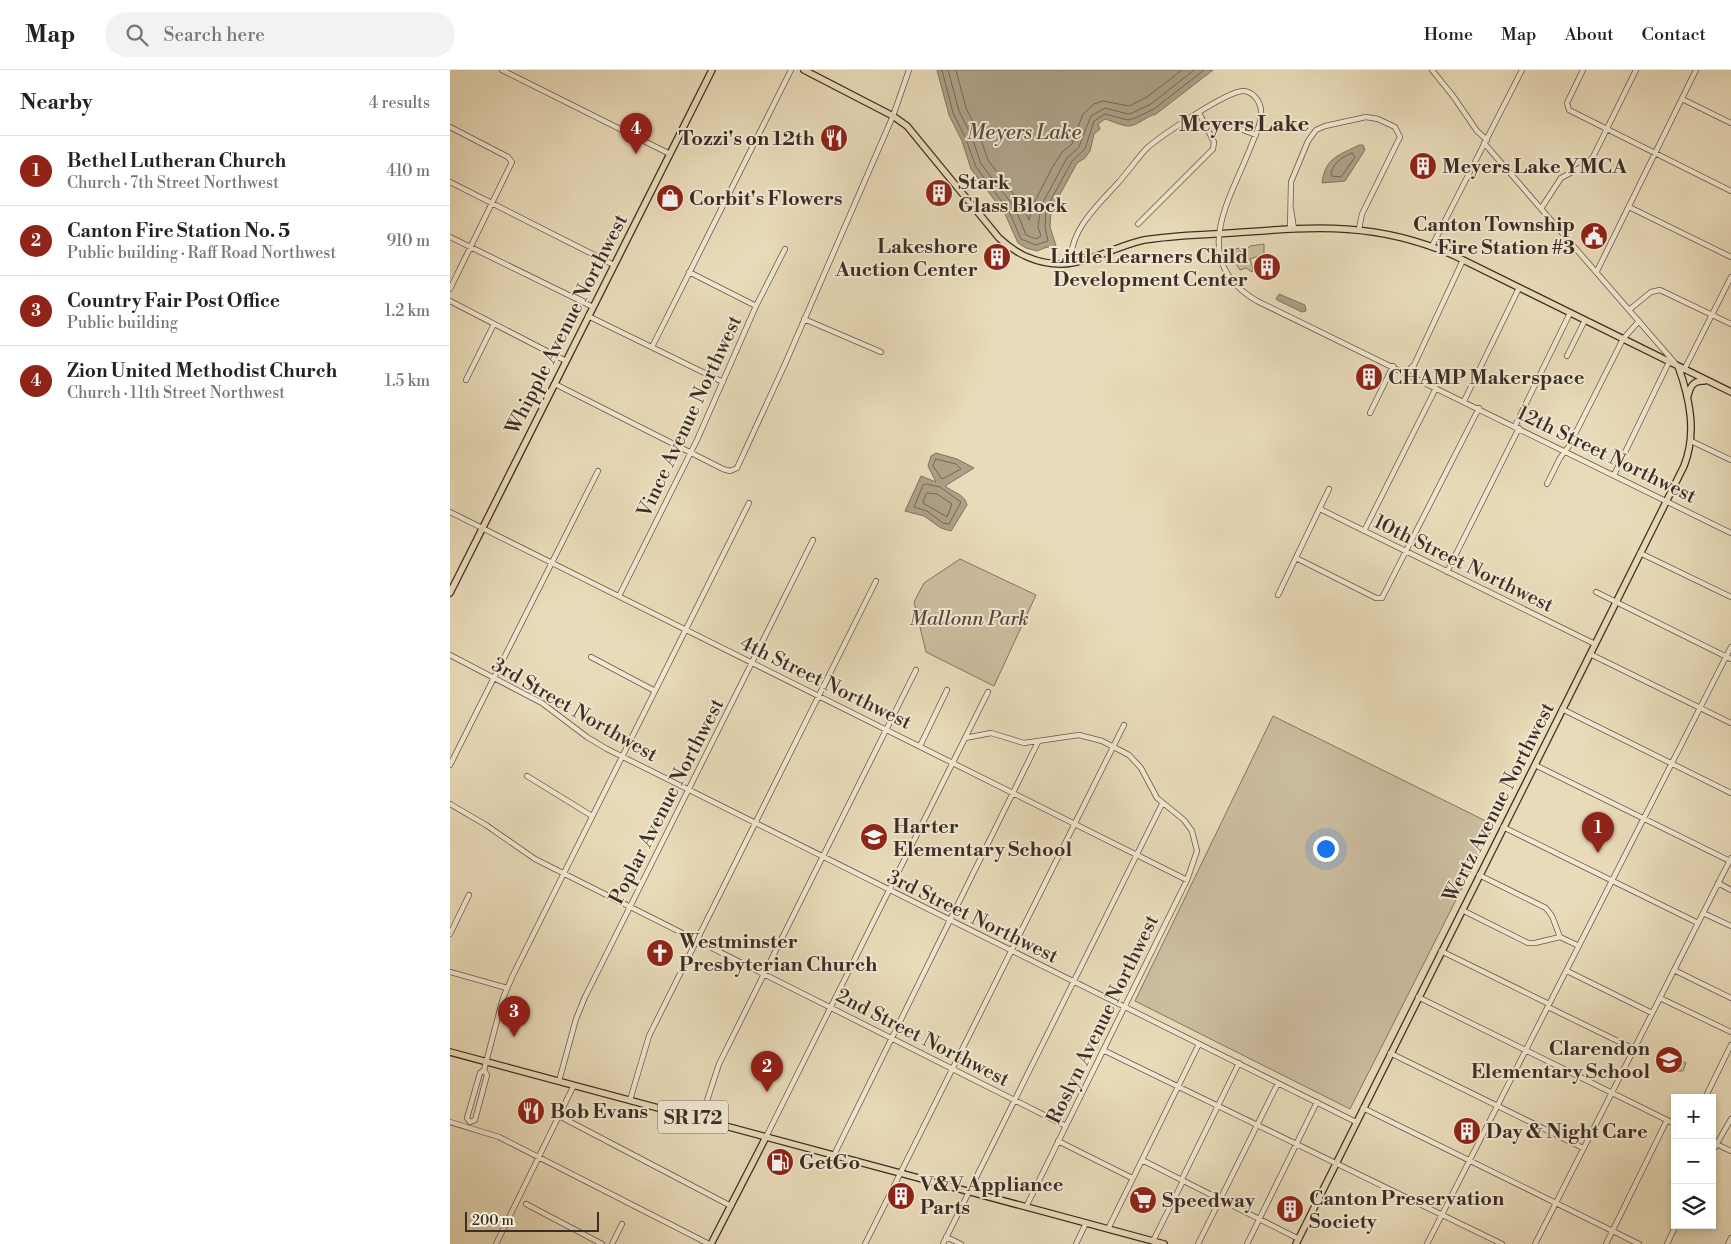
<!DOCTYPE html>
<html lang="en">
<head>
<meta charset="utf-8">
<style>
	:root { --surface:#fff; --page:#f2f2f2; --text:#222; --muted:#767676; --line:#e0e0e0; --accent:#8f2418 }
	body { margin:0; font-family:"Libre Bodoni",serif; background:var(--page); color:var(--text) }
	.controls { position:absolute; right:15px; bottom:15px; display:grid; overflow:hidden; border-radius:0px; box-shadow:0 2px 8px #0003 }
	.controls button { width:45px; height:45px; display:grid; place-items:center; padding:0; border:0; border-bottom:1px solid var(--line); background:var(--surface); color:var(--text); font:25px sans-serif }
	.scale { position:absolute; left:15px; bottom:12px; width:134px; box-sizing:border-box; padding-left:5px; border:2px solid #3c2d26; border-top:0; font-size:14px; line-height:18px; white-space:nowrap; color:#3c2d26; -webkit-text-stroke:4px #f1e8d2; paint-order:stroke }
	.you { position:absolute; left:875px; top:778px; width:18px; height:18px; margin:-12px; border:4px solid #fff; border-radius:50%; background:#1a73e8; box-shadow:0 0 0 8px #1a73e833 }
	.badge { display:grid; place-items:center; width:32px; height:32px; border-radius:50%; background:var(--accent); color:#fff; font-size:16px; font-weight:700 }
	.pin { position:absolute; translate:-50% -41px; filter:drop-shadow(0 1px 2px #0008) }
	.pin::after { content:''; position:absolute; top:26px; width:18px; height:15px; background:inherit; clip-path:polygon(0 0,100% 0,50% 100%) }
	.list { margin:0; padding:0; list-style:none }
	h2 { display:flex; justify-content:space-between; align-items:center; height:65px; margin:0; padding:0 20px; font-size:21px }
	h2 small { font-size:16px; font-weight:400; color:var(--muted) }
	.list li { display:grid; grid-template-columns:32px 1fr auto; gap:15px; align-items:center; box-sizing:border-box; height:70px; padding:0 20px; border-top:1px solid var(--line) }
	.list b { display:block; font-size:19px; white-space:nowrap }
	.list p { margin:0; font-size:16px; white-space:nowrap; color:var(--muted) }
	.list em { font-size:16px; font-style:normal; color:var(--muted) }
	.icon { flex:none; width:28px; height:28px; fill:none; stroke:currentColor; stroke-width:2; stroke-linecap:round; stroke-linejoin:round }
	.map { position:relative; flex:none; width:1281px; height:1174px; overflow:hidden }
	header { display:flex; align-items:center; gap:30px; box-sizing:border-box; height:70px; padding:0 25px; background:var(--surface); border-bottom:1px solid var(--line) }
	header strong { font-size:24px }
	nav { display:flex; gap:28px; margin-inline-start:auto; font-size:18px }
	.search { width:350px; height:45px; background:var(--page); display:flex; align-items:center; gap:12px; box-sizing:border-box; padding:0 18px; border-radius:28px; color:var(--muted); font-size:19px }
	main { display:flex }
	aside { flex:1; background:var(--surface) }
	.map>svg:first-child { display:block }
	.green { fill:#ccbda0; stroke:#847563 }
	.water { fill:#aea087; stroke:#807260 }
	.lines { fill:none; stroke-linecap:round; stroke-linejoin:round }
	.shore { stroke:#756656; stroke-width:1 }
	.minor-casing { stroke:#67584b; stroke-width:6 }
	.major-casing { stroke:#3c2d26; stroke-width:8 }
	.minor { stroke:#f1e8d2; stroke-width:4.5 }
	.major { stroke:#e9dbb9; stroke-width:5.5 }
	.labels { text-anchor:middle; stroke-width:4; stroke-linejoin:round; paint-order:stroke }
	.shield { fill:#f1e8d2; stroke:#72655a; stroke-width:1 }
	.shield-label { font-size:19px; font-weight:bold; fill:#3c2d26 }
	.poi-label { font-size:20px; font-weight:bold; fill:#3c2d26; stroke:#f1e8d2; text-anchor:start }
	.street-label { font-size:20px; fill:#3c2d26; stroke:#f1e8d2 }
	.park-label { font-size:20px; font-style:italic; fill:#594a3e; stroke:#f1e8d2 }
	.water-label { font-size:21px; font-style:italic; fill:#584a3e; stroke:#f1e8d2 }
	.quarter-label { font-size:22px; font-weight:bold; fill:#3c2d26; stroke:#f1e8d2 }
</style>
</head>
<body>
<header>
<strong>Map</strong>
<div class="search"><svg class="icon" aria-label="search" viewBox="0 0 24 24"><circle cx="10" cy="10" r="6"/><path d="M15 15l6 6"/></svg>Search here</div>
<nav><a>Home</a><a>Map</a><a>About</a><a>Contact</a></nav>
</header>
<main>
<aside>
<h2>Nearby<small>4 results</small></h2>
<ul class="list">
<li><span class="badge">1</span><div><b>Bethel Lutheran Church</b><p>Church · 7th Street Northwest</p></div><em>410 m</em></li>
<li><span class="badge">2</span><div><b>Canton Fire Station No. 5</b><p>Public building · Raff Road Northwest</p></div><em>910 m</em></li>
<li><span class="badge">3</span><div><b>Country Fair Post Office</b><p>Public building</p></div><em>1.2 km</em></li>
<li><span class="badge">4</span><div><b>Zion United Methodist Church</b><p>Church · 11th Street Northwest</p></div><em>1.5 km</em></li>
</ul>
</aside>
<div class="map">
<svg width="1281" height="1174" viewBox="0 0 1281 1174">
	<rect width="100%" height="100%" fill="#e9dbb9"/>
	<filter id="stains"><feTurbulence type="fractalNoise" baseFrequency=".004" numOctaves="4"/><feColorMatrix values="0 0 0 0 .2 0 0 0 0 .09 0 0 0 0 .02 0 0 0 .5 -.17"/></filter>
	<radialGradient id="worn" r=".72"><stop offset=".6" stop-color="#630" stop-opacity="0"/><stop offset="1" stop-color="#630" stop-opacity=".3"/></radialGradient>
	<path class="green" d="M814 174V184L800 189 803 199 802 202 796 198 790 200C785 194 783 186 785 179L790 178V181L793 183 800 176Z
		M510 489 586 525 544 616 476 582 464 532 474 513Z
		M823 646 1044 755 900 1039 685 931Z
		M1225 987 1236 993 1233 1001H1227L1220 991Z"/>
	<path class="water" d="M487 0H763L706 44C697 46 688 55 679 56 672 56 662 51 655 49L648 54 650 59 644 64 640 81 635 88 627 93 601 141 600 157 607 179 604 181 597 177 587 181 576 178 568 173 555 144 521 99 512 71 499 45Z
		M909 75H913L915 80 895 111 872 113C875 87 890 85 909 75Z
		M829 224 855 235 856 241 852 242 829 231 826 229Z
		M486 383 507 389 524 398 495 416C502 422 515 424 517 435L501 461 491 458 474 446 455 441 471 406 486 412 478 396 481 386Z"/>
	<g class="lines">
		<path class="shore" d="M492 0 503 43 516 69 526 97 559 141 571 169 586 175 598 171 595 157 596 139 622 91 635 79 644 51 655 44 678 50 685 48 704 39 754 0
			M498 0 509 41 522 67 531 94 565 138 576 165 586 169 591 166 588 157 591 136 617 88 629 77 641 46 655 38 678 44 682 43 701 34 744 0
			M506 0 516 38 529 64 538 90 571 134 579 150 584 133 602 98 612 82 622 74 633 44 644 34 653 31 679 36 697 27 732 0
			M902 83 905 87 891 107 881 106C881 95 891 87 902 83Z
			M486 389 506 394 511 399 492 409 483 396Z
			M476 414 490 417 511 432 499 454 493 453 477 441 464 437 473 415Z
			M477 423 487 424 502 434 497 447 473 433Z"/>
		<g class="minor-casing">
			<path id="minor" d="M52 0 220 84
				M982 0 1003 26 1027 61 1037 70
				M1133 0 1117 33 1119 40 1281 121
				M1232 29 1281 53
				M0 57 58 87 62 92 0 219
				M785 57 806 65
				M1034 73 1225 293
				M0 112 164 195
				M1092 137 1111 108 1137 94 1143 87 1186 0
				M1179 137 1281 187
				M841 139 844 159
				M688 154 763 79 764 72 749 43
				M840 159 841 112 858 71 866 60 875 56 916 47 928 49 945 57 950 67 912 144 909 159
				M0 167 143 237
				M982 176 1072 0
				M621 193C619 161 647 136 667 114 677 103 686 90 696 79 709 67 777 21 793 21 803 21 811 32 811 42 812 51 807 62 803 71 783 126 735 189 807 231L1281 463
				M1147 201 1246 0
				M239 202 306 236
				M0 231 116 291
				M1179 240 1201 222 1210 220 1281 254
				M138 246 273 312
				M354 249 431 282
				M202 277 341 0
				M1117 286 1135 250
				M1234 300 1281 207
				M955 303 964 295 1013 190
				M16 310 44 254
				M105 314 273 399 280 401 287 398 335 294 443 46 459 0
				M1014 331 1069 218
				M920 343 943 296
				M1065 356 1120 243
				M1241 371 1281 390
				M1164 405 1219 292
				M1097 414 1110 388 1119 376 1173 269 1189 251
				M870 439 1145 574
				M0 442 737 810
				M914 461 986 318
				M1190 483 1281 527
				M846 488 926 528H932L1029 338
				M997 502 1069 358
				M1146 522 1281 589
				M828 525 879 419
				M169 526 247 370 306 236 335 179
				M1140 584 1281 653
				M0 585 92 633 137 667 157 679 906 1052
				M141 587 205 621
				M1112 639 1281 723
				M515 668 541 663 574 673 629 665 652 671 679 685 691 698 707 728 734 750 742 761 747 781 737 810 576 1137
				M470 676 497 620
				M0 695 148 401
				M1085 695 1280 791
				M77 706 142 746
				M0 734 36 755 85 789 616 1056
				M1053 757 1248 853
				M1029 805 1096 838 1102 846 1110 867 1129 876
				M1268 813 1281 820
				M1012 840 1078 873H1085L1110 867
				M1253 843 1281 856
				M0 864 19 825
				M991 881 1099 934
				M1224 900 1281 928
				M1117 901 1202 943
				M0 902 57 918
				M968 927 1225 1054
				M1210 928 1281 962
				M1098 937 1184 979
				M653 980 1052 1174
				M940 983 1133 1078
				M34 1000 53 928 63 905 299 433
				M34 1000 37 1005 25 1050 20 1052 17 1048 30 1003Z
				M109 1011 126 949 135 927 363 470
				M1255 1028 1281 975
				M180 1030 199 966 426 511
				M913 1038 1189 1174
				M111 1047 281 1136
				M251 1049 269 994 466 600
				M0 1052 49 1067 259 1174
				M316 1067 538 622
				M608 1071 682 1108
				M1262 1072 1281 1081
				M1262 1082 1281 1049
				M384 1085 588 672
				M692 1090 849 1169
				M732 1109 789 993
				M76 1134 152 1174
				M658 1159 749 974
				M496 1167 511 1174
				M703 1171 733 1111
				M46 1174 124 1015
				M162 1174 172 1154
				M415 1174 674 655
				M493 1174 712 734
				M626 1174 636 1153
				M748 1174 828 1013
				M797 1174 867 1032
				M977 1174 1281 577
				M1085 1174 1281 788
				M1156 1174 1217 1050
				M1217 1174 1226 1155
				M1278 1174 1281 1168"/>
		</g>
		<g class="major-casing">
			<path id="major" d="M354 0 443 46 457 56 549 168C566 184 588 194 611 194 640 193 666 176 694 170 723 165 752 165 781 163 864 157 924 151 1003 185L1281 322
				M1238 326C1240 317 1243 310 1254 311
				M0 523 262 0
				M0 982 714 1174
				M261 1174 316 1067
				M846 1174 1234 396C1247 363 1240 329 1228 296"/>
		</g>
		<use href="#minor" class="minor"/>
		<use href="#major" class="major"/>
	</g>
	<defs>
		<g id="restaurant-disc" transform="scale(1.4375)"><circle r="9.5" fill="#8f2418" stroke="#f1e8d2"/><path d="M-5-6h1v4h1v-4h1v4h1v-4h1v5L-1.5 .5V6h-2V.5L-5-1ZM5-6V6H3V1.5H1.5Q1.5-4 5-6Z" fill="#fff"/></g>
		<g id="building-disc" transform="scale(1.4375)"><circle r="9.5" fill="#8f2418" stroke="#f1e8d2"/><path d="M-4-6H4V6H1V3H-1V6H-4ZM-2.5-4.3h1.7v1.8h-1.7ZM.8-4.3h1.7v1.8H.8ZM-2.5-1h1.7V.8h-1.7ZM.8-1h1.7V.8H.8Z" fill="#fff"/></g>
		<g id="shop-disc" transform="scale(1.4375)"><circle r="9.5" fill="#8f2418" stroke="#f1e8d2"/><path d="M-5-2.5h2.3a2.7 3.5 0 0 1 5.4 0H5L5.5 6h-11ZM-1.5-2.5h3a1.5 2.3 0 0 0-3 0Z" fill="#fff"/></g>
		<g id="civic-disc" transform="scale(1.4375)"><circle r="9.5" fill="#8f2418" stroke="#f1e8d2"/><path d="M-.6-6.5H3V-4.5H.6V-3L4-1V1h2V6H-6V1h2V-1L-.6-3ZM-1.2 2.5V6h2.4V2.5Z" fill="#fff"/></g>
		<g id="school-disc" transform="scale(1.4375)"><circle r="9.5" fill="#8f2418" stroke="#f1e8d2"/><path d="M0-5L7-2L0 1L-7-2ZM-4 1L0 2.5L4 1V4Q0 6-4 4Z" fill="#fff"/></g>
		<g id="church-disc" transform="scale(1.4375)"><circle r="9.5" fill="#8f2418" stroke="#f1e8d2"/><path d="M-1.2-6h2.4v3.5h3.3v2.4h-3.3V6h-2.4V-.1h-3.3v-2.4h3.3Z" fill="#fff"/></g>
		<g id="fuel-disc" transform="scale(1.4375)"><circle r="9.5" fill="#8f2418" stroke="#f1e8d2"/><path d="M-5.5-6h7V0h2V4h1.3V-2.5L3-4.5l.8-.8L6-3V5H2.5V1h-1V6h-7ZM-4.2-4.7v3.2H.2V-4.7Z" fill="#fff"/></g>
		<g id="supermarket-disc" transform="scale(1.4375)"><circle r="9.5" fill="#8f2418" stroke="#f1e8d2"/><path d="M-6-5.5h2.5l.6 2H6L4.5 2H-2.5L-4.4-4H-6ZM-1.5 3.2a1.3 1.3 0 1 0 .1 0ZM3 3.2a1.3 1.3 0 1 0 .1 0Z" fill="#fff"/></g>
	</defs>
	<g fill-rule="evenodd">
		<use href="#restaurant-disc" x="384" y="68"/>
		<use href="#building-disc" x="973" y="96"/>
		<use href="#building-disc" x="489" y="123"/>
		<use href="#shop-disc" x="220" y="128"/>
		<use href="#civic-disc" x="1144" y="166"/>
		<use href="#building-disc" x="547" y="187"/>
		<use href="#building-disc" x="817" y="197"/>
		<use href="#building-disc" x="919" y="307"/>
		<use href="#school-disc" x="424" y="767"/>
		<use href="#church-disc" x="210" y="883"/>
		<use href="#school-disc" x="1219" y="990"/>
		<use href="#restaurant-disc" x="81" y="1041"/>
		<use href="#building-disc" x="1017" y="1061"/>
		<use href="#fuel-disc" x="330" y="1092"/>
		<use href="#building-disc" x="451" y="1126"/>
		<use href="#supermarket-disc" x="693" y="1130"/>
		<use href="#building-disc" x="840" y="1139"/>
	</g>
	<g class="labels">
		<rect class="shield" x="208" y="1030.5" width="70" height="33" rx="4"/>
		<g class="shield-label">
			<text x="243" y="1054">SR 172</text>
		</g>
		<g class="poi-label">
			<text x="365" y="75" text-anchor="end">Tozzi's on 12th</text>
			<text x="992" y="103">Meyers Lake YMCA</text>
			<text x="508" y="119">Stark<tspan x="508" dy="23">Glass Block</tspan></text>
			<text x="239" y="135">Corbit's Flowers</text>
			<text x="1125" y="161" text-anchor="end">Canton Township<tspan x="1125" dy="23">Fire Station #3</tspan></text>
			<text x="528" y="183" text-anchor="end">Lakeshore<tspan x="528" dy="23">Auction Center</tspan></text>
			<text x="798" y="193" text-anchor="end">Little Learners Child<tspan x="798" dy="23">Development Center</tspan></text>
			<text x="938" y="314">CHAMP Makerspace</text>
			<text x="443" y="763">Harter<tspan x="443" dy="23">Elementary School</tspan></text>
			<text x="229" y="878">Westminster<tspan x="229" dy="23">Presbyterian Church</tspan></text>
			<text x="1200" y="985" text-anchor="end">Clarendon<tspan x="1200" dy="23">Elementary School</tspan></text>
			<text x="100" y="1048">Bob Evans</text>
			<text x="1036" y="1068">Day &amp; Night Care</text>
			<text x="349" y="1099">GetGo</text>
			<text x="470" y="1121">V&amp;V Appliance<tspan x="470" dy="23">Parts</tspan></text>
			<text x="859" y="1135">Canton Preservation<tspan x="859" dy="23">Society</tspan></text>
			<text x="712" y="1137">Speedway</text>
		</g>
		<g class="street-label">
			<text transform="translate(116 254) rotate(-63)" y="7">Whipple Avenue Northwest</text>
			<text transform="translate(239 346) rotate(-65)" y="7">Vince Avenue Northwest</text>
			<text transform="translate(1157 384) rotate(26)" y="7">12th Street Northwest</text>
			<text transform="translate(1014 493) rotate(26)" y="7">10th Street Northwest</text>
			<text transform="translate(376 612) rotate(26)" y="7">4th Street Northwest</text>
			<text transform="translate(125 639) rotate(30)" y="7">3rd Street Northwest</text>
			<text transform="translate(216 731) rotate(-63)" y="7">Poplar Avenue Northwest</text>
			<text transform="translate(1048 732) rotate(-63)" y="7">Wertz Avenue Northwest</text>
			<text transform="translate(523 846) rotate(26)" y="7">3rd Street Northwest</text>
			<text transform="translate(652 949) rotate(-64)" y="7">Roslyn Avenue Northwest</text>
			<text transform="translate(473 967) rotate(27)" y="7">2nd Street Northwest</text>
		</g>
		<g class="park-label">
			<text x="519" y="555">Mallonn Park</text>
		</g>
		<g class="water-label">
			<text x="574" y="69">Meyers Lake</text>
		</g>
		<g class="quarter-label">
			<text x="794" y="61">Meyers Lake</text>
		</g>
	</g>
	<rect width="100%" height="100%" filter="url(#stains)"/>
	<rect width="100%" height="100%" fill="url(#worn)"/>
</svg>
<div class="controls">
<button>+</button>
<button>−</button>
<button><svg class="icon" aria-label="layers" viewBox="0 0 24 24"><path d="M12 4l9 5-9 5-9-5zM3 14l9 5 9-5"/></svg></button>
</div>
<div class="scale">200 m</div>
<div class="you"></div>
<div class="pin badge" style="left:1148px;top:783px">1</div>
<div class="pin badge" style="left:317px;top:1022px">2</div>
<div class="pin badge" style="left:64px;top:967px">3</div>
<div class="pin badge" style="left:186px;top:84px">4</div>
</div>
</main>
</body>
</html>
